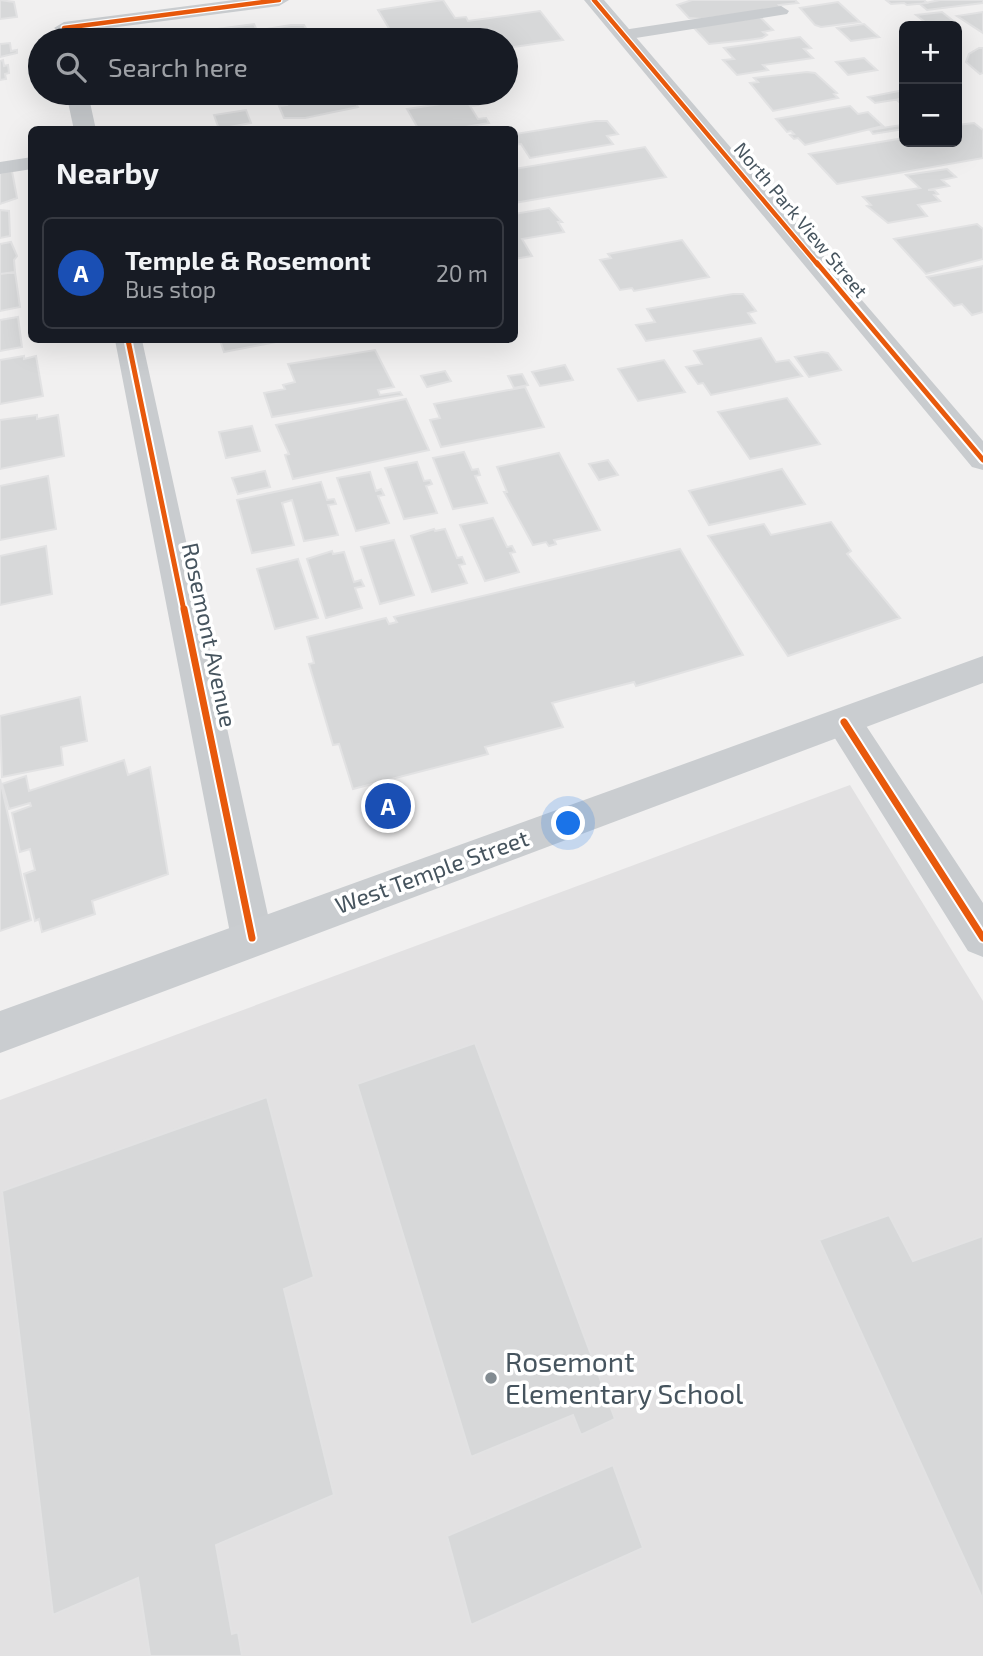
<!DOCTYPE html>
<html lang="en">
<head>
<meta charset="utf-8">
<style>
	:root { --surface:#171b24; --page:#20242c; --text:#f1f3f6; --muted:#9ea1a6; --line:#363941; --accent:#d93025 }
	body { margin:0; font-family:"Exo 2",sans-serif; background:var(--page); color:var(--text) }
	.controls { position:absolute; right:21px; top:21px; display:grid; overflow:hidden; border-radius:10px; box-shadow:0 7px 28px #0002 }
	.controls button { width:63px; height:63px; display:grid; place-items:center; padding:0; border:0; border-bottom:2px solid var(--line); background:var(--surface); color:var(--text); font:35px sans-serif }
	.you { position:absolute; left:569px; top:824px; width:24px; height:24px; margin:-18px; border:5px solid #fff; border-radius:50%; background:#1a73e8; box-shadow:0 0 0 10px #1a73e833 }
	.badge { display:grid; place-items:center; width:46px; height:46px; border-radius:50%; background:var(--accent); color:#fff; font-size:23px; font-weight:700 }
	.pin { position:absolute; translate:-50% -50%; border:4px solid #fff; box-shadow:0 2px 7px #0006 }
	.list { margin:0; padding:0; list-style:none }
	h2 { display:flex; justify-content:space-between; align-items:center; height:91px; margin:0; padding:0 28px; font-size:30px }
	h2 small { font-size:23px; font-weight:400; color:var(--muted) }
	.list li { display:grid; grid-template-columns:46px 1fr auto; gap:21px; align-items:center; box-sizing:border-box; height:112px; margin:0 14px 14px; padding:0 14px; border:2px solid var(--line); border-radius:10px }
	.list b { display:block; font-size:26px; white-space:nowrap }
	.list p { margin:0; font-size:23px; white-space:nowrap; color:var(--muted) }
	.list em { font-size:23px; font-style:normal; color:var(--muted) }
	.icon { flex:none; width:38px; height:38px; fill:none; stroke:currentColor; stroke-width:2; stroke-linecap:round; stroke-linejoin:round }
	.map { position:relative; flex:none; width:983px; height:1656px; overflow:hidden }
	.search { position:absolute; background:var(--surface); box-shadow:0 7px 28px #0002; left:28px; top:28px; width:490px; height:77px; display:flex; align-items:center; gap:18px; box-sizing:border-box; padding:0 24px; border-radius:38px; color:var(--muted); font-size:26px }
	.panel { position:absolute; background:var(--surface); box-shadow:0 7px 28px #0002; left:28px; top:126px; width:490px; height:217px; border-radius:10px }
	.map>svg:first-child { display:block }
	.education { fill:#e2e1e2 }
	.building { fill:#d7d8d9; stroke:#e2e2e3; stroke-width:2 }
	.lines { fill:none; stroke-linecap:round; stroke-linejoin:round }
	.lane { fill:#c9cccf; fill-rule:evenodd }
	.street { fill:#c9cccf; fill-rule:evenodd }
	.secondary { fill:#cacdd0; fill-rule:evenodd }
	.cycleway-far2-casing { stroke:#fff; stroke-width:7 }
	.cycleway-far1-casing { stroke:#fff; stroke-width:9 }
	.cycleway-casing { stroke:#fff; stroke-width:11 }
	.cycleway-far2 { stroke:#e8590c; stroke-width:4.5 }
	.cycleway-far1 { stroke:#e8590c; stroke-width:5 }
	.cycleway { stroke:#e8590c; stroke-width:7 }
	.poi-dot { fill:#828b91; stroke:#fff; stroke-width:2.5 }
	.labels { text-anchor:middle; stroke-width:7; stroke-linejoin:round; paint-order:stroke }
	.far-street-label { font-size:19px; fill:#46545e; stroke:#fff }
	.street-label { font-size:23px; fill:#46545e; stroke:#fff }
	.near-poi-label { font-size:28px; fill:#46545e; stroke:#fff; text-anchor:start }
</style>
</head>
<body>
<div class="map">
<svg width="983" height="1656" viewBox="0 0 983 1656">
	<rect width="100%" height="100%" fill="#f1f0f0"/>
	<path class="education" d="M850 785 983 1001V1656H0V1100Z"/>
	<path class="building" d="M0 0 14 2 17 17 0 19Z
		M443 0 455 18 466 17 468 21 540 11 563 40 506 48V40H396L378 10Z
		M795 0 798 3 779 5 782 8 702 19 689 18 677 5 692 0Z
		M886 0H924L927 3 907 5 904 3 891 4Z
		M940 0H983V3L927 10 920 4Z
		M838 2 860 22 821 27 815 25 800 8Z
		M942 12 956 23 930 26 916 15Z
		M983 12V33L957 16Z
		M760 17 773 30 763 32 767 35 762 38 748 40 709 44 693 27Z
		M254 24 259 35 245 38 246 40H173L171 35Z
		M864 24 879 37 851 41 837 28Z
		M291 25H304L313 40H273L271 36 263 37 260 30Z
		M800 37 811 48 804 49 813 58 763 65 768 70 737 75 723 60 734 59 724 48Z
		M10 43 11 51 17 50V53L0 57V44Z
		M979 48H983V73L980 74 966 62 969 54Z
		M864 58 877 70 848 75 836 62Z
		M3 60 4 66 8 65 9 73 5 74 6 79 0 80V61Z
		M807 72 815 73 837 93 834 94 838 98 773 111 750 83 758 82 754 78Z
		M904 90V107L898 101H902L900 99 875 103 868 97Z
		M315 93H350L358 107 305 118H284L279 106 287 105 284 98Z
		M379 93H465L385 104Z
		M474 99 478 105 470 106 478 119 486 118 489 123 448 130H419L407 109Z
		M850 106 858 114 868 112 883 126 805 145 798 138 794 139 790 135 794 134 791 131 787 132 776 119Z
		M246 110 251 123 219 129 214 115Z
		M596 121H607L618 134 607 136 613 144 530 158 521 144 514 145 515 134Z
		M974 123 983 130V158L837 184 809 154 904 138V142H957V125Z
		M901 125 904 129 873 134 870 130Z
		M645 147 666 177 514 203V169Z
		M947 169 956 177 942 180 949 186 928 190H934L938 194 934 195 940 201 918 205 927 216 888 223 867 206 871 205 863 197 920 188 906 175Z
		M12 171 17 198 0 204V173Z
		M549 208 562 222H558L564 232 522 239 532 256 514 259V214Z
		M0 210 9 211 10 236 0 238Z
		M977 224 983 229V259L926 274 894 239Z
		M682 240 709 277 634 291 632 288 620 290 600 260 611 258 608 254Z
		M11 242 17 256 14 260 15 272 0 274V244Z
		M983 266V312L972 315 962 304 954 306 927 277Z
		M15 272 20 307 0 311V274Z
		M733 294H743L756 311 748 313 755 323 646 341 636 325 655 322 647 309Z
		M18 317 22 347 0 351V320Z
		M761 338 776 362 789 360 802 376 711 395 703 383 698 384 686 367 702 364 694 351Z
		M220 340H275L276 342 224 352Z
		M375 350 394 387 378 390 380 395 400 392 402 395 272 417 264 393 285 389 283 385 295 382 288 364Z
		M822 352 828 353 841 370 809 377 795 357Z
		M24 356V359L36 356 43 396 0 404V360Z
		M664 360 685 392 638 401 618 369Z
		M565 365 573 380 540 386 532 372Z
		M445 371 451 381 427 387 421 376Z
		M522 374 528 385 514 388 508 376Z
		M525 387 544 427 441 447 430 420 440 418 434 404Z
		M787 398 820 444 750 459 718 412Z
		M406 399 429 450 293 479 285 455 289 454 276 425Z
		M37 415V419L58 415 64 456 0 469V420Z
		M252 426 260 451 226 458 219 432Z
		M464 452 472 470 478 469 480 475 475 476 487 503 453 509 433 458Z
		M559 453 600 530 554 540 556 544 549 546 546 542 533 545 504 492H507L497 467Z
		M608 460 618 475 599 480 589 464Z
		M417 462 424 481 430 480 432 484 426 486 437 513 404 519 385 468Z
		M782 469 805 504 709 525 689 491Z
		M265 471 270 487 238 494 232 478Z
		M370 472 376 491 381 489 384 495 378 496 389 523 356 531 337 478Z
		M48 476 56 529 0 540V486Z
		M321 482 327 500 334 499 336 504 328 505 338 535 304 541 292 500 282 503 294 545 252 553 237 500Z
		M493 518 507 547 512 546 515 552 510 553 519 572 485 581 460 525Z
		M831 522 851 551 847 554 900 618 788 656 708 536 764 524 771 535Z
		M434 529 435 531 445 529 457 558 462 557 465 564 459 565 467 583 432 592 411 536Z
		M394 540 414 595 380 604 361 547Z
		M46 546 52 594 0 605V556Z
		M680 549 743 655 636 686 634 682 552 703 563 727 485 747 488 754 353 789 339 744 333 745 309 664 314 663 307 637 386 618 389 624 397 622 394 617Z
		M332 551 333 554 344 552 354 582 361 580 364 586 355 588 362 608 326 618 307 559Z
		M298 559 318 618 275 629 257 569Z
		M80 697 87 741 61 747 63 765 2 777 0 716Z
		M124 760 128 775 150 767 168 874 92 901 95 914 42 932 39 919 35 921 24 874 35 870 30 849 20 852 12 813 31 806 30 803 9 809 2 784 26 776 29 791Z
		M0 779 31 920 0 931Z
		M475 1043 615 1419 581 1435 573 1415 471 1457 357 1084Z
		M267 1097 314 1277 284 1289 334 1495 216 1545 232 1634 238 1632 242 1656H150L138 1578 53 1615 2 1191Z
		M889 1215 913 1261 983 1236V1600L819 1240Z
		M613 1465 643 1548 471 1625 447 1536Z"/>
	<g class="lines">
		<path class="lane" d="M781 6 789 11 787 14 623 40 615 35 623 30Z
			M32 157V169L0 174V162Z"/>
		<path class="street" d="M234 0H289L279 6 64 34 54 28 64 22Z
			M584 0H604L983 441V470L972 467Z
			M66 93H88L96 130H74Z
			M115 340H142L273 938 267 951 252 957 237 951 231 938Z
			M844 708 857 712 983 903V957L968 951 831 732 826 722 831 712Z"/>
		<path class="secondary" d="M983 656V683L0 1053V1011Z"/>
		<g class="cycleway-far2-casing">
			<path id="cycleway-far2" d="M594 0 818 265
				M64 28 279 0"/>
		</g>
		<g class="cycleway-far1-casing">
			<path id="cycleway-far1" d="M817 263 983 460
				M128 340 184 611"/>
		</g>
		<g class="cycleway-casing">
			<path id="cycleway" d="M184 609 252 938
				M844 722 983 938"/>
		</g>
		<use href="#cycleway-far2" class="cycleway-far2"/>
		<use href="#cycleway-far1" class="cycleway-far1"/>
		<use href="#cycleway" class="cycleway"/>
	</g>
	<circle class="poi-dot" cx="491" cy="1378" r="7"/>
	<g class="labels">
		<g class="far-street-label">
			<text transform="translate(801 220) rotate(50)" y="7">North Park View Street</text>
		</g>
		<g class="street-label">
			<text transform="translate(209 635) rotate(78)" y="8">Rosemont Avenue</text>
			<text transform="translate(432 872) rotate(-20)" y="8">West Temple Street</text>
		</g>
		<g class="near-poi-label">
			<text x="505" y="1372">Rosemont<tspan x="505" dy="32">Elementary School</tspan></text>
		</g>
	</g>
</svg>
<div class="controls">
<button>+</button>
<button>−</button>
</div>
<div class="you"></div>
<div class="pin badge" style="left:388px;top:806px;background:#1a4fb4">A</div>
<div class="search"><svg class="icon" aria-label="search" viewBox="0 0 24 24"><circle cx="10" cy="10" r="6"/><path d="M15 15l6 6"/></svg>Search here</div>
<section class="panel">
<h2>Nearby<small></small></h2>
<ul class="list">
<li><span class="badge" style="background:#1a4fb4">A</span><div><b>Temple &amp; Rosemont</b><p>Bus stop</p></div><em>20 m</em></li>
</ul>
</section>
</div>
</body>
</html>
